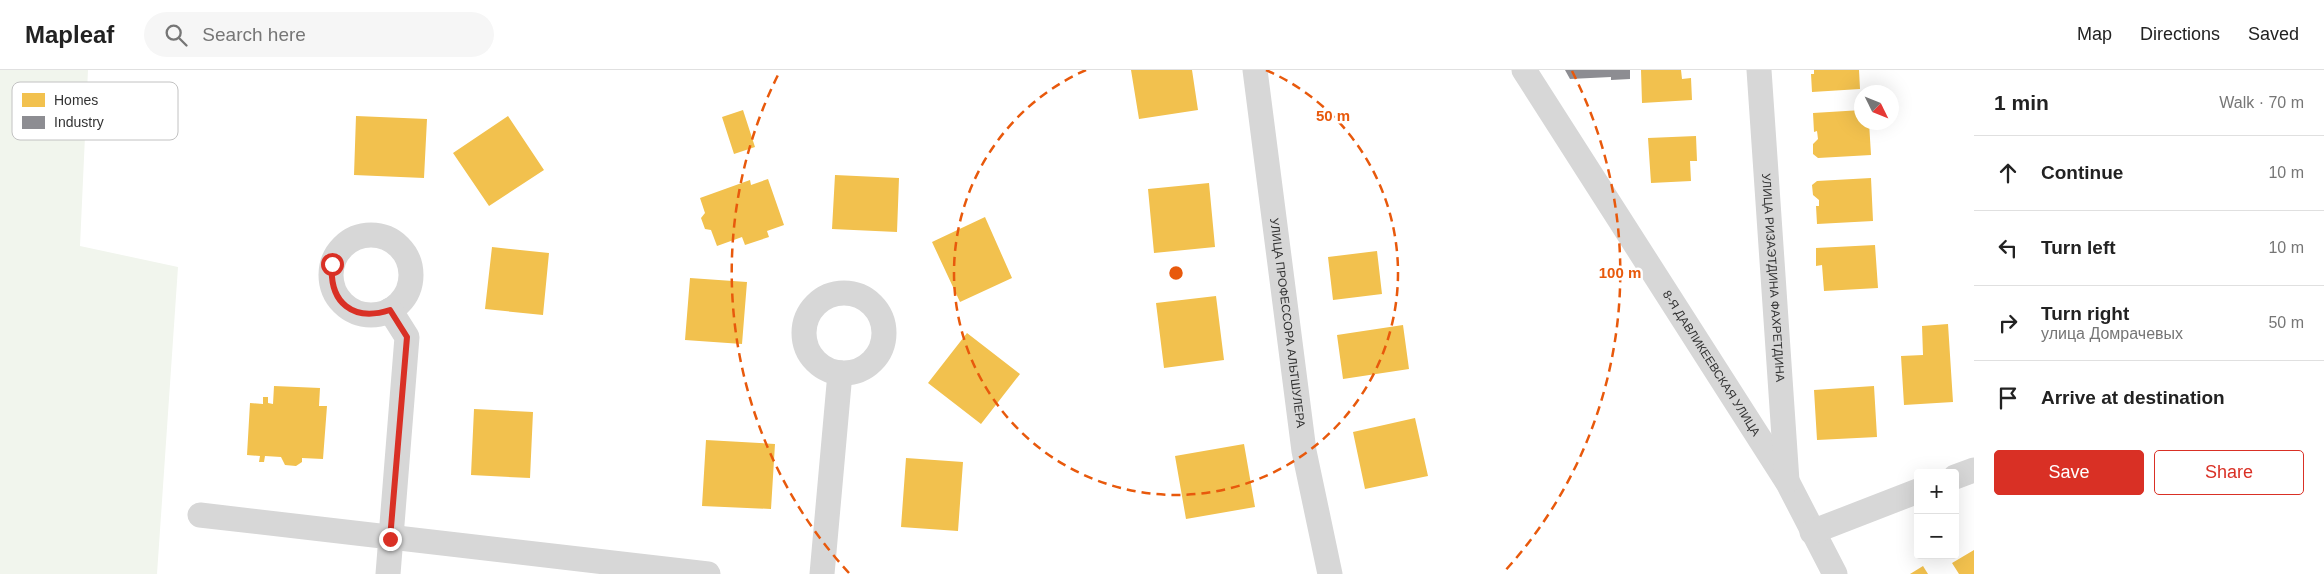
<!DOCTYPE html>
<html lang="en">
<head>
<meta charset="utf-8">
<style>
	:root { --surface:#fff; --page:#f6f6f6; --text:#222; --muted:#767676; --line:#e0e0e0; --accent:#d93025 }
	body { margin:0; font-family:Arial,sans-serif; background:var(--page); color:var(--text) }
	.controls { position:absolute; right:15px; bottom:15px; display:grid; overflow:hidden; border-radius:5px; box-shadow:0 5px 20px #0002 }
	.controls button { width:45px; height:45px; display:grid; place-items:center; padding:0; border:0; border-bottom:1px solid var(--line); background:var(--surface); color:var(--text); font:25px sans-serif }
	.compass { position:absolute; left:1854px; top:15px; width:45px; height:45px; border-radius:50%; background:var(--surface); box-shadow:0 5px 20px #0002; rotate:133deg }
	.stop { position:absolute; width:15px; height:15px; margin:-11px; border:4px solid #d93025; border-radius:50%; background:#fff }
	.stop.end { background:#d93025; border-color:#fff; box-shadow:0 1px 5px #0008 }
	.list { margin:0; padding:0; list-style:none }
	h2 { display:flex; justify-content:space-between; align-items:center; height:65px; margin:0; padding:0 20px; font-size:21px }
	h2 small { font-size:16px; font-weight:400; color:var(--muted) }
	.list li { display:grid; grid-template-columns:32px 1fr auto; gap:15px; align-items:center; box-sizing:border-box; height:75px; padding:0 20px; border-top:1px solid var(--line) }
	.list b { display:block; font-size:19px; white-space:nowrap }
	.list p { margin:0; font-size:16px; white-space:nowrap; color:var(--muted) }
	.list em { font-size:16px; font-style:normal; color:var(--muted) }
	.actions { display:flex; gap:10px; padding:15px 20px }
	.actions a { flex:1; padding:11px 0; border:1px solid var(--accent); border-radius:5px; text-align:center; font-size:18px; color:var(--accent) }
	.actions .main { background:var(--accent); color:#fff }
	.icon { flex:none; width:28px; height:28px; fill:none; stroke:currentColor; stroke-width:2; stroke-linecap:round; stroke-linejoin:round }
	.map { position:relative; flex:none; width:1974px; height:504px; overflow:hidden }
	header { display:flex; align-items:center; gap:30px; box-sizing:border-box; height:70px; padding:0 25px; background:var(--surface); border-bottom:1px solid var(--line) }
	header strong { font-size:24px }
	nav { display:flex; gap:28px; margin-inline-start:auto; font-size:18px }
	.search { width:350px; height:45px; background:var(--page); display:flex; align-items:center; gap:12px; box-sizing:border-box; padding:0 18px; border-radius:28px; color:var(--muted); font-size:19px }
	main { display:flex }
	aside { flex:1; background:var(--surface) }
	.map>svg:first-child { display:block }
	.green { fill:#f1f5ed }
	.homes { fill:#f2c14e }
	.industry { fill:#8d8d92 }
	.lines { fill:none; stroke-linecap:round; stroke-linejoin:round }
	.minor { stroke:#d7d7d7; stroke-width:25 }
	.route { stroke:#d93025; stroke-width:6 }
	.ring { fill:none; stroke:#e8590c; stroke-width:2.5; stroke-dasharray:9 6 }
	.labels { text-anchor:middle; stroke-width:5; stroke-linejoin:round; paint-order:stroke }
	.street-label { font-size:12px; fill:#333; stroke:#fff }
	.key { fill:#fff; stroke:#c2c2c2; stroke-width:1 }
	.key-label { font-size:14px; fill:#333 }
	.centre { fill:#e8590c; stroke:#fff; stroke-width:2.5 }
	.ring-label { font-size:15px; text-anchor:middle; font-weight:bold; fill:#e8590c; stroke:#fff; stroke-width:5; stroke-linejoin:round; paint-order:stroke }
</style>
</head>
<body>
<header>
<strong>Mapleaf</strong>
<div class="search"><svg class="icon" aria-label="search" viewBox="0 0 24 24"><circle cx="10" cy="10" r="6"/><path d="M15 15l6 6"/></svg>Search here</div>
<nav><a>Map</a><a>Directions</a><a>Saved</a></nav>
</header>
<main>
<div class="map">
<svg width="1974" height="504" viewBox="0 0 1974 504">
	<rect width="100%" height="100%" fill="#fff"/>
	<path class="green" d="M0 0H88L80 176 178 197 157 504H0Z"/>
	<path class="homes" d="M1131 0H1192L1198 40 1139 49Z
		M1641 0H1681L1682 9 1691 8 1692 30 1642 33Z
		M1814 0H1859L1860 19 1812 22 1811 4H1814Z
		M743 40 755 77 734 84 722 47Z
		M1862 40V52H1869L1871 85 1818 88 1813 84V74L1818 69 1817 61 1814 62 1813 43Z
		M356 46 427 49 424 108 354 105Z
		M508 46 544 100 489 136 453 83Z
		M1696 66 1697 91H1690L1691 111 1651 113 1648 68Z
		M835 105 899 108 897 162 832 159Z
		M1871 108 1873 151 1817 154 1816 136H1819V130L1813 125 1812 115 1817 111Z
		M768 109 784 155 767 161 769 167 745 175 742 167 717 176 711 160 705 159 701 148 705 143 700 128 750 110 751 115Z
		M1209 113 1215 177 1154 183 1148 119Z
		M985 147 1012 208 960 232 932 172Z
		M1875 175 1878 218 1824 221 1822 195 1816 196V178Z
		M492 177 549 183 543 245 485 239Z
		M1377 181 1382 224 1333 230 1328 187Z
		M690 208 747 212 742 274 685 270Z
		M1216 226 1224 290 1164 298 1156 233Z
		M1948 254 1953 332 1904 335 1901 286 1923 285 1922 256Z
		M1403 255 1409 299 1343 309 1337 265Z
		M967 263 1020 304 981 354 928 313Z
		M274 316 320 318 319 336H327L323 389 302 388V392L296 396 285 395 281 387 265 386 264 392H259L260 386 247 385 250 333 263 334V327H268V333L273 334Z
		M1874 316 1877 367 1817 370 1814 320Z
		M474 339 533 342 530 408 471 405Z
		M1415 348 1428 406 1365 419 1353 362Z
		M706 370 775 374 771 439 702 436Z
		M1244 374 1255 437 1186 449 1175 386Z
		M906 388 963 392 958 461 901 457Z
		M1974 480V504H1959L1952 493Z
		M1923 496 1928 504H1910Z"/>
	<path class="industry" d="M1565 0H1630V9L1611 10V7L1570 9Z"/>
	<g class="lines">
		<g class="minor">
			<path id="s1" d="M1255 0 1304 381 1330 504"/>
			<path id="s2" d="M1524 0 1788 413 1835 504"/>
			<path id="s3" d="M1759 0 1787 411"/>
			<circle cx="371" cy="205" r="40"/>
			<circle cx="844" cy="263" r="40"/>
			<path d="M1955 407 1974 400"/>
			<path d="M200 445 708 504"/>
			<path d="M1812 462 1918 421"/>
			<path d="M388 504 407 267 390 240"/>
			<path d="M822 504 840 303"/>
		</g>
	</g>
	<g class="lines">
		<path class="route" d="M332 194C329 233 353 252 390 240L407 267 390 469"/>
	</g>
	<g class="ring">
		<path d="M1266 0A222 222 0 1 1 1086 0"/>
		<path d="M849 503A444 444 0 0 1 780 1M1572 1A444 444 0 0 1 1503 503"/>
	</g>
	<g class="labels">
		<g class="street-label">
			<text dy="4" stroke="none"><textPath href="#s3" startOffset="208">УЛИЦА РИЗАЭТДИНА ФАХРЕТДИНА</textPath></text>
			<text dy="4" stroke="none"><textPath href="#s1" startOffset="255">УЛИЦА ПРОФЕССОРА АЛЬТШУЛЕРА</textPath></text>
			<text dy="4" stroke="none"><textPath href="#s2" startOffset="348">8-Я ДАВЛИКЕЕВСКАЯ УЛИЦА</textPath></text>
		</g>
	</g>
	<rect x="12" y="12" width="166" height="58" rx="8" class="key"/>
	<rect x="22" y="23" width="23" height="14" fill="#f2c14e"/>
	<rect x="22" y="46" width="23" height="13" fill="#8d8d92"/>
	<g class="key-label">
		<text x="54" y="35">Homes</text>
		<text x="54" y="57">Industry</text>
	</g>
	<circle cx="1176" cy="203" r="8" class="centre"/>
	<g class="ring-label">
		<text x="1333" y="51">50 m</text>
		<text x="1620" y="208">100 m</text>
	</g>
</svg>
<div class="controls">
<button>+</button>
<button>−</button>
</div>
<svg class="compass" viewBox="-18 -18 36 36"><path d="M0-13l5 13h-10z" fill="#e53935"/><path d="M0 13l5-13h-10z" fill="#767676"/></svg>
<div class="stop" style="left:332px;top:194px"></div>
<div class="stop end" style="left:390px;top:469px"></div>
</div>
<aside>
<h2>1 min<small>Walk · 70 m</small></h2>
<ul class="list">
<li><svg class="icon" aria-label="ahead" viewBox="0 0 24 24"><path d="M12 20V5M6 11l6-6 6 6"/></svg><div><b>Continue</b></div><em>10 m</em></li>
<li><svg class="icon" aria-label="left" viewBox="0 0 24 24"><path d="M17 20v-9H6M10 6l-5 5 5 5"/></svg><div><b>Turn left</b></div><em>10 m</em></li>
<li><svg class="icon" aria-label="right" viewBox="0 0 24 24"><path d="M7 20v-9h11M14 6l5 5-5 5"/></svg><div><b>Turn right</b><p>улица Домрачевых</p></div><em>50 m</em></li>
<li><svg class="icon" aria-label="arrive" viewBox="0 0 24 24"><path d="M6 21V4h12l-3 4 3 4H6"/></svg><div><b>Arrive at destination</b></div></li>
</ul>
<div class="actions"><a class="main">Save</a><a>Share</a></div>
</aside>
</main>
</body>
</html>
